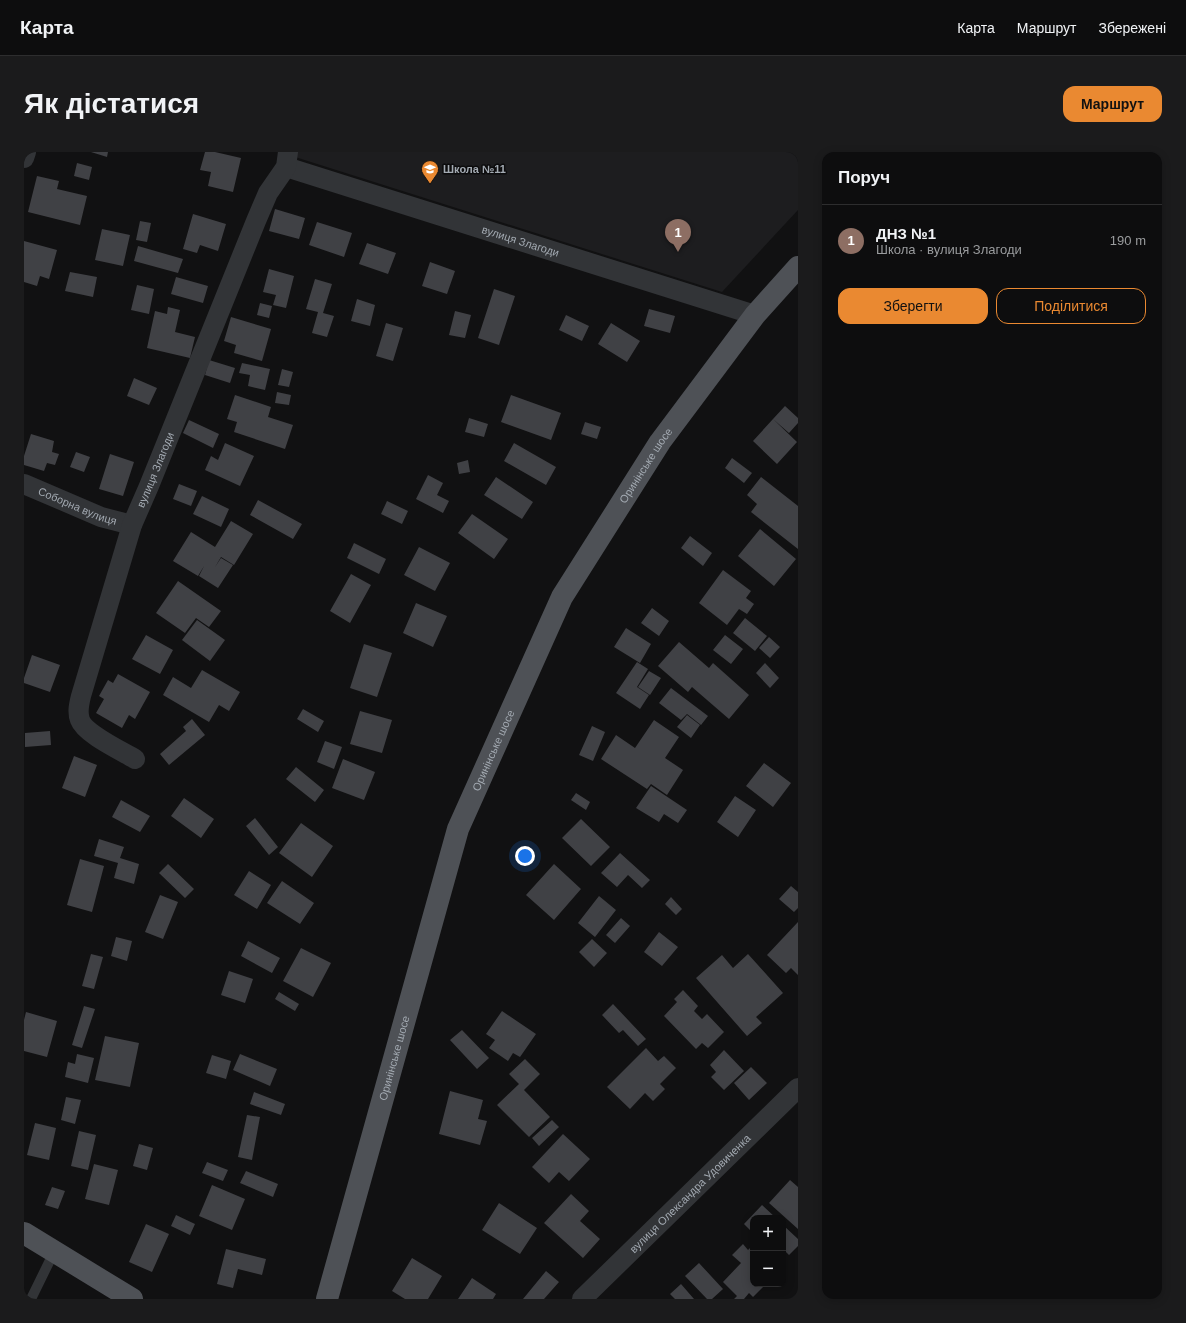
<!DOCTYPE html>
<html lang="uk">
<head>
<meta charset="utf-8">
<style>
	:root { --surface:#0d0d0e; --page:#1b1b1c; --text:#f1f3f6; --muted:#9a9c9e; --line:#2d2d2e; --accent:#ea8931 }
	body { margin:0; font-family:Arial,sans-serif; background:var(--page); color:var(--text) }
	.controls { position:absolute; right:12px; bottom:12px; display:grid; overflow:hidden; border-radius:8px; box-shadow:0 2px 10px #0003 }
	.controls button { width:36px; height:36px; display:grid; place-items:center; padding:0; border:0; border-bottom:1px solid var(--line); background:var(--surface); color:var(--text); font:20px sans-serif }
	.you { position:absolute; left:501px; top:704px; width:14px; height:14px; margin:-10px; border:3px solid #fff; border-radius:50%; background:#1a73e8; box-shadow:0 0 0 6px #1a73e833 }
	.badge { display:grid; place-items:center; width:26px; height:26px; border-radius:50%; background:var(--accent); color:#fff; font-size:13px; font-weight:700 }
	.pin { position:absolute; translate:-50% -33px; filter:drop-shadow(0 1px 2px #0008) }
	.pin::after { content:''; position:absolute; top:21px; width:14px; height:12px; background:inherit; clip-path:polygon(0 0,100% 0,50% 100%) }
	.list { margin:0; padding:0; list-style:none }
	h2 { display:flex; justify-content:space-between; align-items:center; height:52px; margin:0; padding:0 16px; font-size:17px }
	h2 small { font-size:13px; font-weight:400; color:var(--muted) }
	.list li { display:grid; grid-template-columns:26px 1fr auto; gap:12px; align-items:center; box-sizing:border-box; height:72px; padding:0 16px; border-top:1px solid var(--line) }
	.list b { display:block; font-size:15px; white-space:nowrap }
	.list p { margin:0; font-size:13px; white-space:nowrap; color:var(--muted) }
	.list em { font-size:13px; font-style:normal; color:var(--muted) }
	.actions { display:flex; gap:8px; padding:12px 16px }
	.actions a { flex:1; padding:9px 0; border:1px solid var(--accent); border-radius:12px; text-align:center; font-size:14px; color:var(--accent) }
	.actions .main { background:var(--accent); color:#111 }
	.map { position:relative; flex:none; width:774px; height:1147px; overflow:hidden; border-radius:12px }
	header { display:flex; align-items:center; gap:24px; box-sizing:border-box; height:56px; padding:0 20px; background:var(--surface); border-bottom:1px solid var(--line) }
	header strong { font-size:19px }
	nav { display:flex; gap:22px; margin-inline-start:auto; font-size:14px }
	.intro { display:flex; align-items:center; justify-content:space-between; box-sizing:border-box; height:96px; padding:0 24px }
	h1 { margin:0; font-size:28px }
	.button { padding:10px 18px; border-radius:12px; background:var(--accent); color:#111; font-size:14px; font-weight:700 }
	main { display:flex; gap:24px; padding:0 24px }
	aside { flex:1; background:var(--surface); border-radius:12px; box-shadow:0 2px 10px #0003 }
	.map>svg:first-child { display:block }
	.built { fill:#1d1d1f }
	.building { fill:#404145 }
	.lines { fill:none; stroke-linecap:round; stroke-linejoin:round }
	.lane { stroke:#323437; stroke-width:10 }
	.street { stroke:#323437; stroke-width:20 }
	.primary { stroke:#4e5156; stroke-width:22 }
	.labels { text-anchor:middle; stroke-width:3; stroke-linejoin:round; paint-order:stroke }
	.poi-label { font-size:11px; font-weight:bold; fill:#a3aab2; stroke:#0c0c0d; text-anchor:start }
	.street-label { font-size:11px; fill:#a3aab2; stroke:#0c0c0d }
</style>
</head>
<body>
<header>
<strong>Карта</strong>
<nav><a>Карта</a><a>Маршрут</a><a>Збережені</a></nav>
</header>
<div class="intro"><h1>Як дістатися</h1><a class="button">Маршрут</a></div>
<main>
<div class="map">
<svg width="774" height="1147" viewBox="0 0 774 1147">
	<rect width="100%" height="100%" fill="#111112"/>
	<path class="built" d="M269 0H774V58L698 140 268 4Z"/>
	<path class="building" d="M67 0H84L83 5Z
		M181 0H191L217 6 209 40 184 34 187 20 176 18Z
		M53 11 68 15 65 28 50 24Z
		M13 24 35 29 33 37 63 44 56 73 4 60Z
		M251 57 281 66 275 87 245 79Z
		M169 62 202 72 194 99 176 93 173 101 159 97Z
		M116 69 127 71 123 90 112 88Z
		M293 70 328 81 320 105 285 93Z
		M78 77 106 83 99 114 71 108Z
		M0 89 33 98 25 127 16 124 13 134 0 130Z
		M343 91 372 101 364 122 335 112Z
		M114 94 159 107 154 121 110 109Z
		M406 110 431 119 423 142 398 134Z
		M245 117 270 124 262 156 249 153 252 143 239 140Z
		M46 120 73 125 69 145 41 139Z
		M152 125 184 134 179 151 147 142Z
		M291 127 308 132 299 161 310 164 303 185 288 181 294 160 282 157Z
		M113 133 130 137 125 162 107 158Z
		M470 137 491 144 475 193 454 186Z
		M333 147 351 153 346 174 327 169Z
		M236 151 248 154 245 166 233 163Z
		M144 155 156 158 151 180 171 185 166 206 123 196 131 159 143 162Z
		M625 157 651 164 646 181 620 174Z
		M431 159 447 163 441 186 425 183Z
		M542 163 565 174 558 189 535 178Z
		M207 165 247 177 238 209 210 201 212 193 200 189Z
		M362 171 379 176 369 209 352 204Z
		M587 171 616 189 603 210 574 192Z
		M185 208 211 216 206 231 181 223Z
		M218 211 246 217 241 238 224 234 226 223 215 221Z
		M258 217 269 220 265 235 254 233Z
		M110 226 133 236 125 253 103 244Z
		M253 240 267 243 265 253 251 251Z
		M211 243 247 255 244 265 269 273 261 297 210 280 213 270 203 267Z
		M487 243 537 261 527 288 477 270Z
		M761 254 774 266V271L765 281 749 267Z
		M445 266 464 272 460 285 441 280Z
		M749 267 773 290 753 312 729 289Z
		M165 268 195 282 189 296 159 281Z
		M561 270 577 275 573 287 557 282Z
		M7 282 30 289 28 300 35 302 31 313 23 311 20 319 0 313V304Z
		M201 291 230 304 216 334 181 318 187 304 194 308Z
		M490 291 532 315 522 333 480 309Z
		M52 300 66 305 60 320 46 315Z
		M86 302 110 310 99 344 75 337Z
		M708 306 728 321 720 331 701 316Z
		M444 308 446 320 435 322 433 311Z
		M404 323 419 331 413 343 425 349 419 361 392 347Z
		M472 325 509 350 498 367 460 343Z
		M737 325 774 354V397L727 360 733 352 723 343Z
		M155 332 173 339 167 354 149 347Z
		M178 344 205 357 197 375 169 362Z
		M234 348 278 372 269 387 226 363Z
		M363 349 384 359 378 372 357 362Z
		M448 362 484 387 470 407 434 381Z
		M207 369 229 382 210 413 197 405 191 415 197 406 209 413 194 436 175 424 180 414 174 424 149 409 167 380 191 395Z
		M736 377 772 407 750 434 714 404Z
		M666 384 688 401 679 414 657 396Z
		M330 391 362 407 355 422 323 406Z
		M395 395 426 411 411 439 380 423Z
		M699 418 727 439 722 446 730 452 723 462 715 457 703 473 675 451Z
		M327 422 347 433 326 471 306 459Z
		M154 429 197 459 185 475 172 466 161 481 132 461Z
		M392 451 423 464 409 495 379 481Z
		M628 456 645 469 635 484 617 471Z
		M721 466 743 484 731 499 709 481Z
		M173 468 201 488 186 509 158 488Z
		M602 476 627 492 616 511 590 495Z
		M122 483 149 498 136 522 108 507Z
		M701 483 719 497 707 512 689 498Z
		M745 485 756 495 746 506 735 496Z
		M655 490 685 516 689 511 725 543 705 567 668 535 664 540 634 514Z
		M340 492 368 501 353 545 326 536Z
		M8 503 36 513 26 540 0 531V526Z
		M613 510 624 517 613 535 625 543 616 557 592 541Z
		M741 511 755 526 746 536 732 521Z
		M178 518 216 540 205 559 195 553 185 570 139 543 149 525 167 536Z
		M625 519 637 526 626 543 614 535Z
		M94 522 126 540 111 567 105 563 98 576 72 561 80 547 75 544 84 528 89 531Z
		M647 536 684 564 677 573 663 562 657 568 635 551Z
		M279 557 300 569 294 580 273 567Z
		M336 559 368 568 358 601 326 592Z
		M663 563 676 573 667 586 653 575Z
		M168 567 181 583 145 613 136 602 162 579 159 575Z
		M630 568 655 585 641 606 659 618 643 643 627 632 623 637 577 607 592 583 611 596Z
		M568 574 581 580 569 609 555 603Z
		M26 579 27 593 1 595V581Z
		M301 589 318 595 310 617 293 610Z
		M50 604 73 613 61 645 38 636Z
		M319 607 351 620 340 648 308 636Z
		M740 611 767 631 749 655 722 634Z
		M272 615 300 638 291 650 262 627Z
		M627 634 663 658 654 671 640 662 635 670 612 656Z
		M552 641 566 650 562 658 547 648Z
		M711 644 732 658 714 685 693 670Z
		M160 646 190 667 177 686 147 664Z
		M97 648 126 664 116 680 88 665Z
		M231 666 254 695 245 703 222 674Z
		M557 667 586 695 567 714 538 686Z
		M277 671 309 694 288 725 255 701Z
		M75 687 100 695 96 706 115 712 110 732 90 726 94 711 70 704Z
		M596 701 626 728 618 736 604 723 593 735 577 721Z
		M56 707 80 714 68 760 43 753Z
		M144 712 170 737 161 746 135 721Z
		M530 712 557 737 530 768 502 743Z
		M225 719 247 733 233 757 210 743Z
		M258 729 290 751 276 772 243 751Z
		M767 734 774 740V756L770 760 755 747Z
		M136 743 154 750 139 787 121 780Z
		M575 744 592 758 571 785 554 771Z
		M647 745 658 757 652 763 641 752Z
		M597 766 606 774 591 791 582 783Z
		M774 770V823L767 816 762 821 743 803Z
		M635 780 654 795 638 814 620 800Z
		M92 785 108 789 103 809 87 804Z
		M568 787 583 801 570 815 555 800Z
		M224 789 256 806 248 821 217 804Z
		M277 796 307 811 289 845 259 829Z
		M67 802 79 805 70 837 58 834Z
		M724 802 759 841 732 865 738 871 723 884 672 826 698 803 709 816Z
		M205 819 229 827 221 851 197 843Z
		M659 838 674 854 670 859 678 867 683 862 700 880 684 896 678 891 672 897 640 864 653 850 650 847Z
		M255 840 275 852 271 859 251 847Z
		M589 852 622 887 614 894 599 878 595 881 578 863Z
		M60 854 71 857 58 896 48 893Z
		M478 859 512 882 496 905 489 901 484 909 465 896 471 888 462 882Z
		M2 860 33 869 23 905 0 899V868Z
		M438 878 465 906 453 917 426 888Z
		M81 884 115 891 106 935 71 928Z
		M622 896 634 909 640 904 652 916 636 932 641 937 629 949 621 941 606 957 583 935Z
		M700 898 720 919 700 938 687 925 692 920 686 913Z
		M53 902 70 906 64 931 41 925 44 910 51 912Z
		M216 902 253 917 246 934 209 918Z
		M188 903 207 909 202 927 182 921Z
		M501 907 516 922 500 938 526 965 505 985 473 953 495 932 485 922Z
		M727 915 743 931 725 948 710 931Z
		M426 939 459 948 454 967 463 969 456 993 415 982Z
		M230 940 261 952 257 963 226 952Z
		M42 945 57 948 51 972 37 968Z
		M223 963 236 965 228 1008 214 1005Z
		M528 968 535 975 515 994 508 986Z
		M11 971 32 976 25 1008 3 1003Z
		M55 979 72 983 64 1018 47 1014Z
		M539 982 566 1007 545 1029 535 1020 525 1031 508 1015Z
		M115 992 129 996 123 1018 109 1014Z
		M183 1010 204 1018 199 1029 178 1021Z
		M70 1012 94 1018 85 1053 61 1047Z
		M222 1019 254 1032 249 1045 216 1031Z
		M766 1028 774 1035V1077L745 1051Z
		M188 1033 221 1047 208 1078 175 1064Z
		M28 1035 41 1039 34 1057 21 1053Z
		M547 1042 565 1059 556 1069 576 1087 559 1106 520 1071Z
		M475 1051 513 1076 496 1102 458 1078Z
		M738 1053 752 1066H729V1081L720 1072Z
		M152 1063 171 1072 166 1083 147 1074Z
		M122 1072 145 1082 128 1120 105 1110Z
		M759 1073 774 1087V1094L765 1103 759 1097Z
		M719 1092 724 1098 729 1093V1132H739L741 1133 729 1145 725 1141 720 1147H710L713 1144 699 1130 717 1111 708 1103Z
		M202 1097 242 1107 238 1123 214 1117 209 1136 193 1132Z
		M388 1106 418 1124 404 1147H381L368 1139Z
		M675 1111 699 1137 688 1147H683L661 1124Z
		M522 1119 535 1130 520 1147H499Z
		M448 1126 472 1142 469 1147H434Z
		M657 1132 670 1147H651L646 1142Z"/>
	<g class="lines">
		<path class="lane" d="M7 1147 30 1100"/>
		<g class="street">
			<path d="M0 6 2 0"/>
			<path id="s1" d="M262 15 731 163"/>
			<path id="s2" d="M0 332 77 365 108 373"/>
			<path id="s3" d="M111 607C98 599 61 582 56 568 53 560 55 552 57 544L108 373 125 334 232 69 244 41 262 15 264 0"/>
			<path id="s4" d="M558 1147 774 936"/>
		</g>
		<g class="primary">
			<path d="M0 1081 108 1147"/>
			<path id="s5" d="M303 1147 434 677 538 445 636 290 731 163 774 115"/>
		</g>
	</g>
	<defs>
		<g id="school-pin" transform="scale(0.9)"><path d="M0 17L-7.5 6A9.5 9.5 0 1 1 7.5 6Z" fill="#ea8931" stroke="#0c0c0d"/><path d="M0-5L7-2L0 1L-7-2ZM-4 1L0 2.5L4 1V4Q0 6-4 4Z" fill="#fff"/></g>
	</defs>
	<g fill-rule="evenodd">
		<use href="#school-pin" x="406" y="17"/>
	</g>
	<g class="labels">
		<g class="poi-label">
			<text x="419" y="21">Школа №11</text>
		</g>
		<g class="street-label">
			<text dy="4" stroke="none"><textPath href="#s1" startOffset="246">вулиця Злагоди</textPath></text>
			<text dy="4" stroke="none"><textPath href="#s5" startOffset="898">Оринінське шосе</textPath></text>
			<text dy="4" stroke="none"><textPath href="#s3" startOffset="331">вулиця Злагоди</textPath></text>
			<text dy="4" stroke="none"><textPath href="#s2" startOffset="58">Соборна вулиця</textPath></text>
			<text dy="4" stroke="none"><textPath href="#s5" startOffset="574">Оринінське шосе</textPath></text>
			<text dy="4" stroke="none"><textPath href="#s5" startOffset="250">Оринінське шосе</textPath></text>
			<text dy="4" stroke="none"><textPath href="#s4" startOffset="151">вулиця Олександра Удовиченка</textPath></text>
		</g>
	</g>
</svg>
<div class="controls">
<button>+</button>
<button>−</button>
</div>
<div class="you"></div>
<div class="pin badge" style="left:654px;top:100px;background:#8d6e63">1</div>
</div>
<aside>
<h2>Поруч<small></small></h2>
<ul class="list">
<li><span class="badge" style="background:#8d6e63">1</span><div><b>ДНЗ №1</b><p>Школа · вулиця Злагоди</p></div><em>190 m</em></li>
</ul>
<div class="actions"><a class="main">Зберегти</a><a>Поділитися</a></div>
</aside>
</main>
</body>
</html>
